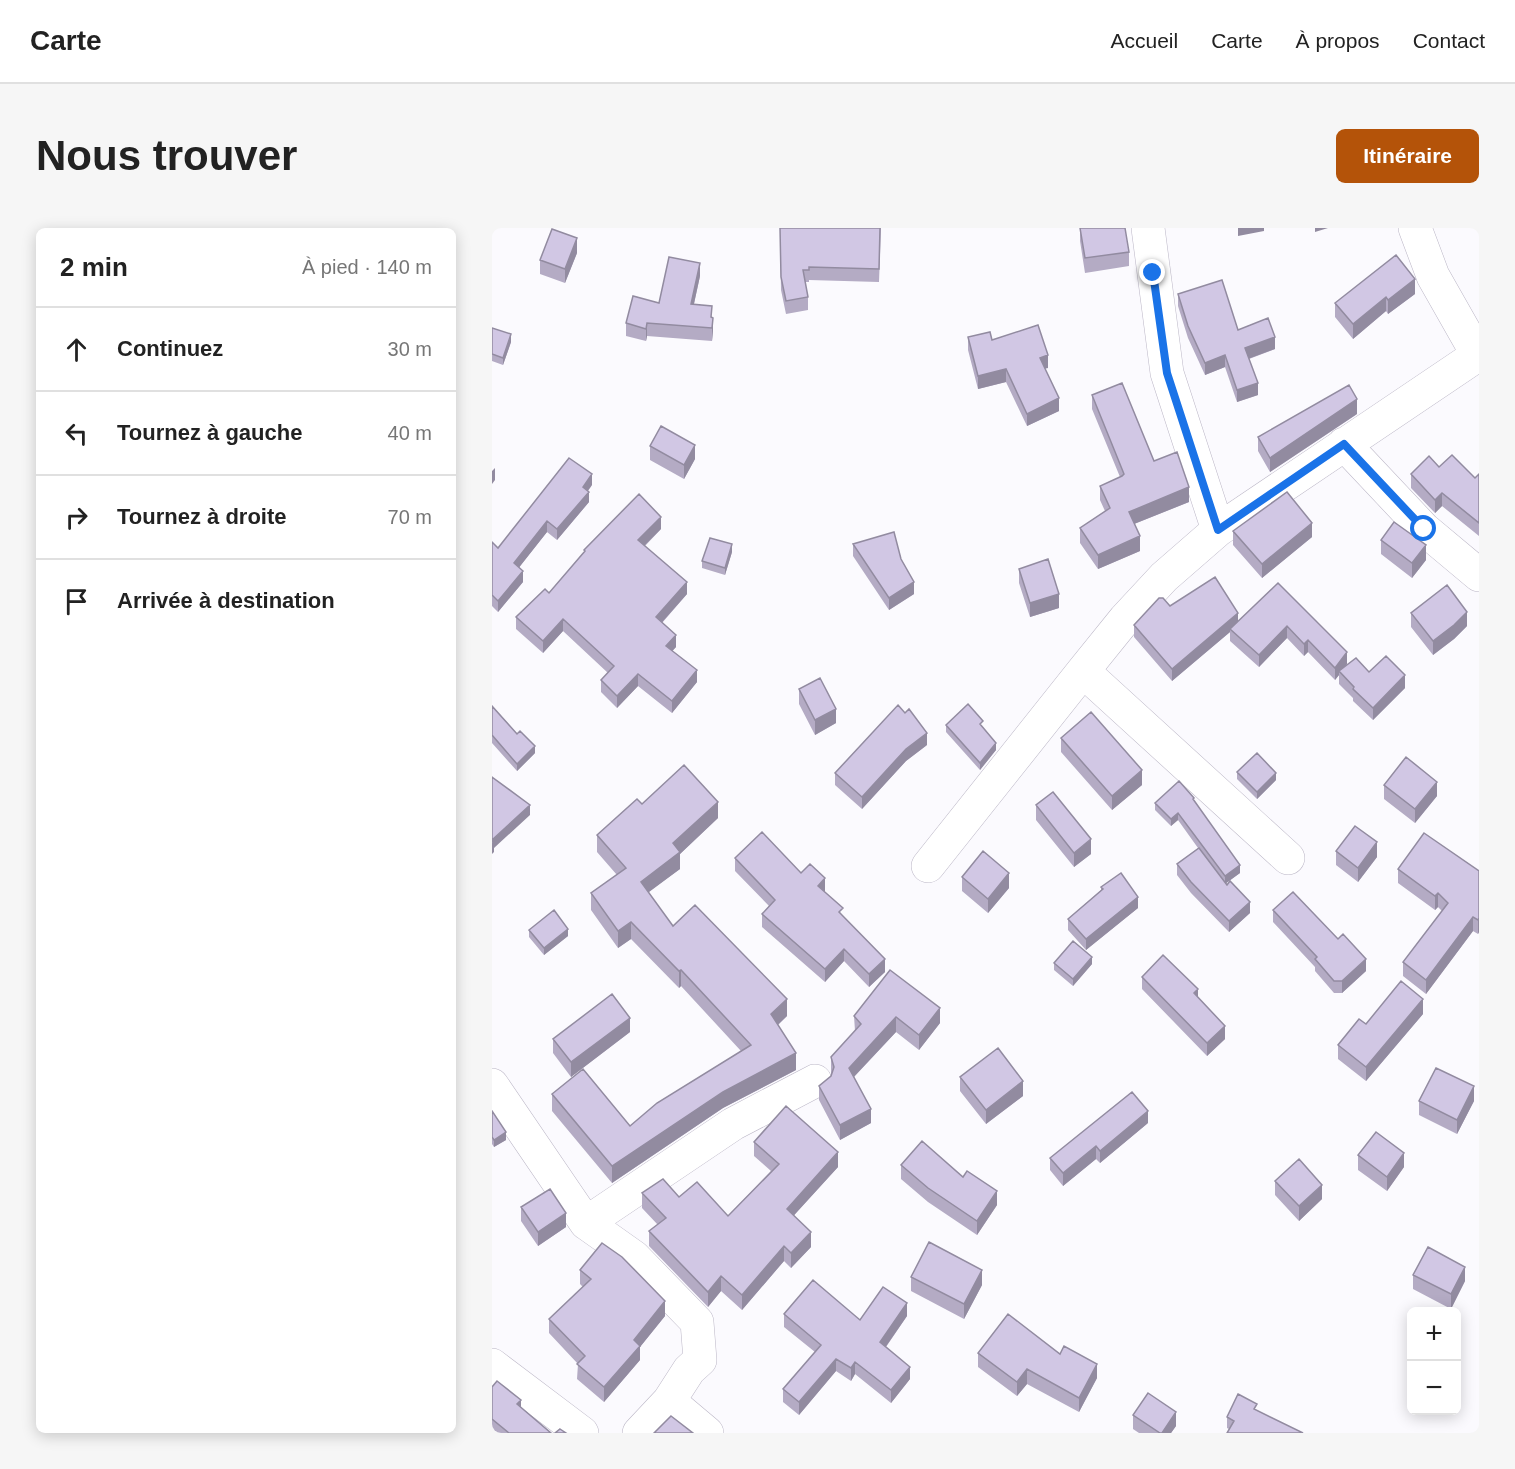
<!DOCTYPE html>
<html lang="fr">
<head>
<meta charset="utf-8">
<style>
	:root { --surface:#fff; --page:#f6f6f6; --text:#222; --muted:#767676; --line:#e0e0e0; --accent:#b45309 }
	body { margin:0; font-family:Arial,sans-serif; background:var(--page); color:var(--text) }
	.controls { position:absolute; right:18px; bottom:18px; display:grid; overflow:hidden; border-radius:9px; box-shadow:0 3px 15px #0003 }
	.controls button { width:54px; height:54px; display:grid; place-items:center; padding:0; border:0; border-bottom:2px solid var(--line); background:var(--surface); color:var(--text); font:30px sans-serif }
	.stop { position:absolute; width:18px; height:18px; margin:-14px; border:4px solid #1a73e8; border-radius:50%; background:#fff }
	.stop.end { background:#1a73e8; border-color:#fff; box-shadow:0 2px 6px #0008 }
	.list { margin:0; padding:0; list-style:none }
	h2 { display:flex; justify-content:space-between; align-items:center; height:78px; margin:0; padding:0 24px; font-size:26px }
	h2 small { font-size:20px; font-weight:400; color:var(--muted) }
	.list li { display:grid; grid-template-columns:39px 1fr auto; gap:18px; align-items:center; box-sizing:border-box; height:84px; padding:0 24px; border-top:2px solid var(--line) }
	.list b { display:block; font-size:22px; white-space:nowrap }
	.list em { font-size:20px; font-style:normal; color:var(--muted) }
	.icon { flex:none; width:33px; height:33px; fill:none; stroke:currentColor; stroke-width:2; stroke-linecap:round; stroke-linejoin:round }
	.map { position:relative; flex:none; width:987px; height:1205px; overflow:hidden; border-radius:9px }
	header { display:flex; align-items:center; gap:36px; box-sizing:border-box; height:84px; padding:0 30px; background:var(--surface); border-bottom:2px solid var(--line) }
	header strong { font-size:28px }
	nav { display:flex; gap:33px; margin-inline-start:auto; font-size:21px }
	.intro { display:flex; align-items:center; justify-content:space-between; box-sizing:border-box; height:144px; padding:0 36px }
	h1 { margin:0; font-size:42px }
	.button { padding:15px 27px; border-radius:9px; background:var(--accent); color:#fff; font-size:21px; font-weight:700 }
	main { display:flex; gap:36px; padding:0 36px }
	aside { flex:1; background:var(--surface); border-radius:9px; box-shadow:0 3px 15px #0003 }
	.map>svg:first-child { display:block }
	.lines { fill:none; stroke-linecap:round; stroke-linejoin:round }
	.minor-casing { stroke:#bbb6c6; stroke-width:34 }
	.minor { stroke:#fff; stroke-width:33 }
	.wall { fill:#b4abc4 }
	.shaded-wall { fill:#928ba0 }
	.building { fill:#d1c7e4; stroke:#928ba0; stroke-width:1.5 }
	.route { stroke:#1a73e8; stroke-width:8 }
</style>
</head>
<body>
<header>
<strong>Carte</strong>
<nav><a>Accueil</a><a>Carte</a><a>À propos</a><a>Contact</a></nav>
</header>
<div class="intro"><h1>Nous trouver</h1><a class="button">Itinéraire</a></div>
<main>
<aside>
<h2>2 min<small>À pied · 140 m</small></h2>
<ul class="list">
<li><svg class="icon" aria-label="ahead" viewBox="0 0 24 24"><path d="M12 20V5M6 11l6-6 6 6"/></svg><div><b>Continuez</b></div><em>30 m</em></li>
<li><svg class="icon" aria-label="left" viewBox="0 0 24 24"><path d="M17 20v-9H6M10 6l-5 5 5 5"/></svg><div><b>Tournez à gauche</b></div><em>40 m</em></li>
<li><svg class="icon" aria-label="right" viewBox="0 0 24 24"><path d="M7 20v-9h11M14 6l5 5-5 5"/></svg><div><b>Tournez à droite</b></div><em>70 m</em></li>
<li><svg class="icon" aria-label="arrive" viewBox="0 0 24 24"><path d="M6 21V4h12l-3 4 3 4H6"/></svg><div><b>Arrivée à destination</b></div></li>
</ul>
</aside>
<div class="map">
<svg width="987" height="1205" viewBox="0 0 987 1205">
	<rect width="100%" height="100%" fill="#fbfafe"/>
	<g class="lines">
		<g class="minor-casing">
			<path id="minor" d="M656 0 675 145 726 302
				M923 0 941 48 987 129
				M852 216 932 301 987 347
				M591 443 796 630
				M436 638 591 443 633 391 672 349 726 302 987 126
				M0 857 94 995 142 1029 205 1094 208 1132 197 1142 177 1173 215 1205
				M94 995 241 896 323 853
				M0 1137 90 1205
				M147 1205 177 1173"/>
		</g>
		<use href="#minor" class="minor"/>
	</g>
	<path class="wall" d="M288 0H389L387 54 317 52V54H313L316 69V82L294 86 289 62Z
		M588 0 637 24V38L593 45 588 13Z
		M85 25 73 55 48 46V32Z
		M208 48 202 76 220 89 221 102 220 113 155 108 154 113 134 108V95Z
		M686 66 746 102 783 121 757 131 766 167 745 174 733 139 713 147 696 110 686 78Z
		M923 66 896 86 894 83 861 111 843 89V75Z
		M0 100 19 114 11 137 0 133Z
		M476 109 500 112 556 140H553L567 183 535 198 514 154 486 161 476 122Z
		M600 167 662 233 697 274 642 296 648 323 606 341 588 315V300L613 283 608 272V258L628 249 600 181Z
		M865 186 778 244 766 223V209Z
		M158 218 203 231 192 251 158 232Z
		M947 239 983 250 987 246V308L950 278 943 285 919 260V246Z
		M100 257 96 263 97 274 65 312 55 304 27 339 31 354 6 384 0 378V314L6 320Z
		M169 301 153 318 195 366 170 395 184 419 180 423 205 454 180 485 146 458 125 480 109 464V452L116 445 71 403 51 425 24 401V389L57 365 92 324V322Z
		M741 303 820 309 770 350 741 317Z
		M889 312 934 332 920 350 889 326Z
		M361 316 409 331 422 366 397 382 361 328Z
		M240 324 233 347 210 340V333Z
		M527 341 567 380 538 389 527 355Z
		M786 355 855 436 853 439 877 444 913 460 881 492 861 473V470L847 456V447L843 452 816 424 812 428 795 410 767 439 738 413V404L680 453 642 409V397L678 378 746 394Z
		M919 385 975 398 962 411 941 427 919 399Z
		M307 461 344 495 323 507 307 476Z
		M0 478 43 525 25 543 0 515Z
		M454 497 491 499 504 522 488 542 454 504Z
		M569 510 650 557 620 582 569 524Z
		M435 517 414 533 370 581 343 557V545Z
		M745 544 784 552 765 571 745 551Z
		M892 557 945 568 923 595 892 571Z
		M702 573 748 645 734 655 758 685 737 704 699 665 685 647V636L706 620 686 592 679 598 663 582V575Z
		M150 576 226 590 188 626V641L156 664 181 698 295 788 286 797 304 842 231 880 120 955 60 883V866L138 898 249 823 189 758 187 760 139 711 126 720 99 682V665L125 647 105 624V607Z
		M544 577 599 626 582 639 544 592Z
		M844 623 885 629 866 654 844 637Z
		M243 630 309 645 333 663H332L393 744 377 759 352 733 333 754 270 699V686L277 678 243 643Z
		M906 641 987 643V704L986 706 981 703 934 766 911 748V734L950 683 946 679 943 682 906 655Z
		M470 649 517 660 496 685 470 663Z
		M609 659 646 680 594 722 576 702V691L609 662Z
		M781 682 874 743 850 765H842L823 743V739L781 694Z
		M37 702 76 708 52 727 37 709Z
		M562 735 600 736 581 758 562 742Z
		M398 742 448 795 427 822 404 804 362 849 379 895 348 912 327 872V858L339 848V829L363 803 362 788Z
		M650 749 706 770 733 811 715 828 650 761Z
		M931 786 874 853 846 831V817L874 796Z
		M138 804 79 849 61 825V811Z
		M468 849 531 868 494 896 468 863Z
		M927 873H982L965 906 927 887Z
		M0 883 14 912 2 919 0 916Z
		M656 895 608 935 604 931 571 958 558 942V930Z
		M262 914 346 939 302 987 319 1019 299 1040 292 1033 250 1082 229 1063 216 1079 157 1018V1003L166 997 150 980V965L236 988 279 943 262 928Z
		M866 927 912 939 895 963 866 942Z
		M409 937 505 977 485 1007 436 974 409 951Z
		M783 953 830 971 807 993 783 967Z
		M29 979 74 999 46 1018 29 993Z
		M88 1042 173 1088 148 1119V1132L112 1174 85 1151 86 1136 57 1105V1091L91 1059 88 1056Z
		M921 1047 973 1053 959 1081 921 1061Z
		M419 1049 490 1057 472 1091 419 1063Z
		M292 1086 368 1092 415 1088 394 1119 418 1151 399 1175 363 1146 359 1153 344 1143 307 1187 291 1174V1161L323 1124 292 1099Z
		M486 1125 568 1126 605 1150 587 1184 535 1156 525 1168 486 1139Z
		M0 1159 29 1180 59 1205H4L0 1202Z
		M765 1183 737 1201 735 1200V1189Z
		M641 1187 684 1198 679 1205H647L641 1201Z"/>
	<path class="shaded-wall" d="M746 0H772V3L746 8Z
		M823 0H836L823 4Z
		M85 10V25L73 55V41Z
		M208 35V48L199 89V76Z
		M923 51V66L896 86V72Z
		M894 69V83L861 111V96Z
		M221 90V102L220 113V100Z
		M155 95V108L154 113V101Z
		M19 106V114L11 137V130Z
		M783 109V121L753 132V120Z
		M556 127V140L548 142V130Z
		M733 127V139L713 147V135Z
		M514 141V154L486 161V148Z
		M766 155V167L745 174V162Z
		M567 170V183L535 198V186Z
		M865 171V186L778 244V230Z
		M203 217V231L192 251V237Z
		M3 240V252L0 256V243Z
		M100 246V257L91 269V259Z
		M697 259V274L637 298V284Z
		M97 264V274L65 312V301Z
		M950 265V278L943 285V272Z
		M169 289V301L146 324V312Z
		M55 293V304L22 346V335Z
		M820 295V309L770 350V336Z
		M648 308V323L606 341V327Z
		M240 316V324L233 347V340Z
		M934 317V332L920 350V335Z
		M31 343V354L6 384V373Z
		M195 354V366L164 401V389Z
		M422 354V366L397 382V370Z
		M567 366V380L538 389V375Z
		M975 384V398L962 411 941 427V413Z
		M746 385V397L738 401V404L680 453V441Z
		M71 391V403L51 425V413Z
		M795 398V410L767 439V427Z
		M184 407V419L174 430V418Z
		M816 412V424L812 428V416Z
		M855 424V436L848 445 847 443V447L843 452V440Z
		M205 442V454L180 485V473Z
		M146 446V458L125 480V468Z
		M913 447V460L881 492V480Z
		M344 481V495L323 507V492Z
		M435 505V517L414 533 370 581V569L414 521Z
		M504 515V522L488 542V535Z
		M43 518V525L25 543V536Z
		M650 542V557L620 582V568Z
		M784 545V552L765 571V564Z
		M945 554V568L923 595V581Z
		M226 574V590L188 626V641L149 670V654L181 615Z
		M38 577V587L2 620V624L0 626V612Z
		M686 585V592L679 598V591Z
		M599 611V626L582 639V625Z
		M885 614V629L866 654V640Z
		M748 637V645L733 656V648Z
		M517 645V660L496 685V671Z
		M333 650V663L326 670V658Z
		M946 665V679L943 682V668Z
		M646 669V680L594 722V711Z
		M758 674V685L737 704V693Z
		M981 689V703L934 766V752Z
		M987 690V704L986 706V692Z
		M139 694V711L126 720V703Z
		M76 701V708L52 727V720Z
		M352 721V733L333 754V741Z
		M600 729V736L581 758V751Z
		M393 731V744L377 759V746Z
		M874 731V743L850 765V753Z
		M189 742V758L187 760V743Z
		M706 761V774L702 765Z
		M295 771V788L279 803V786Z
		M931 771V786L874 853V839Z
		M448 780V795L427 822V807Z
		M404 789V804L357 854V840Z
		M138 790V804L79 849V834Z
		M733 798V811L715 828V815Z
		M304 825V842L231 880 120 955V938L231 864Z
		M531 853V868L494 896V882Z
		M982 858V873L965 906V892Z
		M379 881V895L348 912V897Z
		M656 883V895L608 935V923Z
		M14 904V912L2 919V912Z
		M604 918V931L571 958V945Z
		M346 924V939L295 995V981Z
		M912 925V939L895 963V949Z
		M830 957V971L807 993V978Z
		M505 963V977L485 1007V993Z
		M74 985V999L46 1018V1004Z
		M319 1004V1019L299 1040V1025Z
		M292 1018V1033L250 1082V1067Z
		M973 1039V1053L959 1081V1066Z
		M490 1042V1057L472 1091V1076Z
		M229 1048V1063L216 1079V1064Z
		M173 1073V1088L148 1119V1132L112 1174V1159L142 1112Z
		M415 1075V1088L388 1127V1114Z
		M344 1131V1143L307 1187V1174Z
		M363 1134V1146L359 1153V1140Z
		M605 1136V1150L587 1184V1170Z
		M418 1139V1151L399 1175V1162Z
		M535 1141V1156L525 1168V1154Z
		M29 1172V1183L25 1176Z
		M684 1184V1198L679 1205H670Z"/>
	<path class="building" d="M288 0H388L387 41 317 39V42H311L316 69 294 73 289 49Z
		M588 0H633L637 24 593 30Z
		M60 1 85 10 73 41 48 32Z
		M904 27 923 51 896 72 894 69 861 96 843 75Z
		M177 29 208 35 199 76 220 78 219 89 221 90 220 100 155 95 154 101 134 95 141 68 167 75Z
		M730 52 746 102 776 90 783 109 753 120 766 155 745 162 733 127 713 135 696 98 686 66Z
		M546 97 556 127 548 130 567 170 535 186 514 141 486 148 476 109 498 104 500 112Z
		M0 100 19 106 11 130 0 126Z
		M630 155 662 233 685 224 697 259 637 284 648 308 606 327 588 300 618 280 608 258 630 248 632 246 600 167Z
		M857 157 865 171 778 230 766 209Z
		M169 198 203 217 192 237 158 218Z
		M960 227 983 250 987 246V295L950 265 943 272 919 246 937 228 947 239Z
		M77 230 100 246 91 259 97 264 65 301 55 293 22 335 31 343 6 373 0 367V314L6 320Z
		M795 264 820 295 770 336 741 303Z
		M147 266 169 289 146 312 195 354 164 389 184 407 174 418 205 442 180 473 146 446 125 468 109 452 122 438 71 391 51 413 24 389 53 361 57 365 93 323 92 322Z
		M902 294 934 317 920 335 889 312Z
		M402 304 409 331 422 354 397 370 361 316Z
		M218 310 240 316 233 340 210 333Z
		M556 331 567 366 538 375 527 341Z
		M723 349 746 385 680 441 642 397 667 370H671L678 378Z
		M786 355 855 424 843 440 816 412 812 416 795 398 767 427 738 401Z
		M955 357 975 384 962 397 941 413 919 385Z
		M894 428 913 447 881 480 861 461 862 459 847 443 864 430 877 444Z
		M328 450 344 481 323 492 307 461Z
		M476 476 491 493 488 496 504 515 488 535 454 497Z
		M406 477 413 485 417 481 435 505 414 521 370 569 343 545Z
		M0 478 25 506 28 503 43 518 25 536 0 507Z
		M599 484 650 542 620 568 569 510Z
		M765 525 784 545 765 564 745 544Z
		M914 529 945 554 923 581 892 557Z
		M192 537 226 574 181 615 188 624 149 654 181 698 203 677 295 771 279 786 304 825 231 864 120 938 60 866 91 841 138 898 165 875 259 817 189 742 187 743 139 694 126 703 99 665 134 640 105 607 145 571 150 576Z
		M0 549 38 577 0 612 2 615 0 617Z
		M687 553 702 570 701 571 748 637 733 648 686 585 679 591 663 575Z
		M561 564 599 611 582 625 544 577Z
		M863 598 885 614 866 640 844 623Z
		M270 604 309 645 318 636 333 650 326 658 351 680 347 684 393 731 377 746 352 721 333 741 270 686 283 672 243 630Z
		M932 605 987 643V690L986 692 981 689 934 752 911 734 956 675 946 665 943 668 906 641Z
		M707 620 735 657 738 653 758 674 737 693 699 654 685 636Z
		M491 623 517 645 496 671 470 649Z
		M629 645 646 669 594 711 576 691 611 661 609 659Z
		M801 664 846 711 851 706 874 731 850 753H842L823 731 825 729 781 682Z
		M62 682 76 701 52 720 37 702Z
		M581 713 600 729 581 751 562 735Z
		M671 727 706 761 702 765 733 798 715 815 650 749Z
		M398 742 448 780 427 807 404 789 357 840 379 881 348 897 327 858 339 848 342 839 339 829 369 796 362 788Z
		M909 753 931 771 874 839 846 817 867 791 874 796Z
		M120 766 138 790 79 834 61 811Z
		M506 820 531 853 494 882 468 849Z
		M944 840 982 858 965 892 927 873Z
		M640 864 656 883 608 923 604 918 571 945 558 930Z
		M294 878 346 924 295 981 319 1004 299 1025 292 1018 250 1067 229 1048 216 1064 157 1003 174 990 150 965 171 951 187 969 205 954 236 988 287 936 262 914Z
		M0 883 14 904 2 912 0 909Z
		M884 904 912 925 895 949 866 927Z
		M430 913 471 949 475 943 505 963 485 993 436 960 409 937Z
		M807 931 830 957 807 978 783 953Z
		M58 961 74 985 46 1004 29 979Z
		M437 1014 490 1042 472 1076 419 1049Z
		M110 1015 130 1029 173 1073 142 1112 148 1118 112 1159 85 1136 93 1128 57 1091 99 1051 88 1042Z
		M936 1019 973 1039 959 1066 921 1047Z
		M321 1052 368 1092 391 1059 415 1075 388 1114 418 1139 399 1162 363 1134 359 1140 344 1131 307 1174 291 1161 329 1117 292 1086Z
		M516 1086 568 1126 572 1118 605 1136 587 1170 535 1141 525 1154 486 1125Z
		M5 1153 29 1172 25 1176 59 1205H17L0 1191V1159Z
		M656 1165 684 1184 670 1205H668L641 1187Z
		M746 1166 765 1176 762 1181 811 1205H735L742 1193 735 1189Z
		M179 1188 201 1205H162Z
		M68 1201 74 1205H63Z"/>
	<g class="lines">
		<path class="route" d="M661 45 675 145 726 302 852 216 932 301"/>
	</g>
</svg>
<div class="controls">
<button>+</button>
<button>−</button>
</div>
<div class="stop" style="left:932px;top:301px"></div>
<div class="stop end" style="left:661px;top:45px"></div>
</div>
</main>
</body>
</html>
